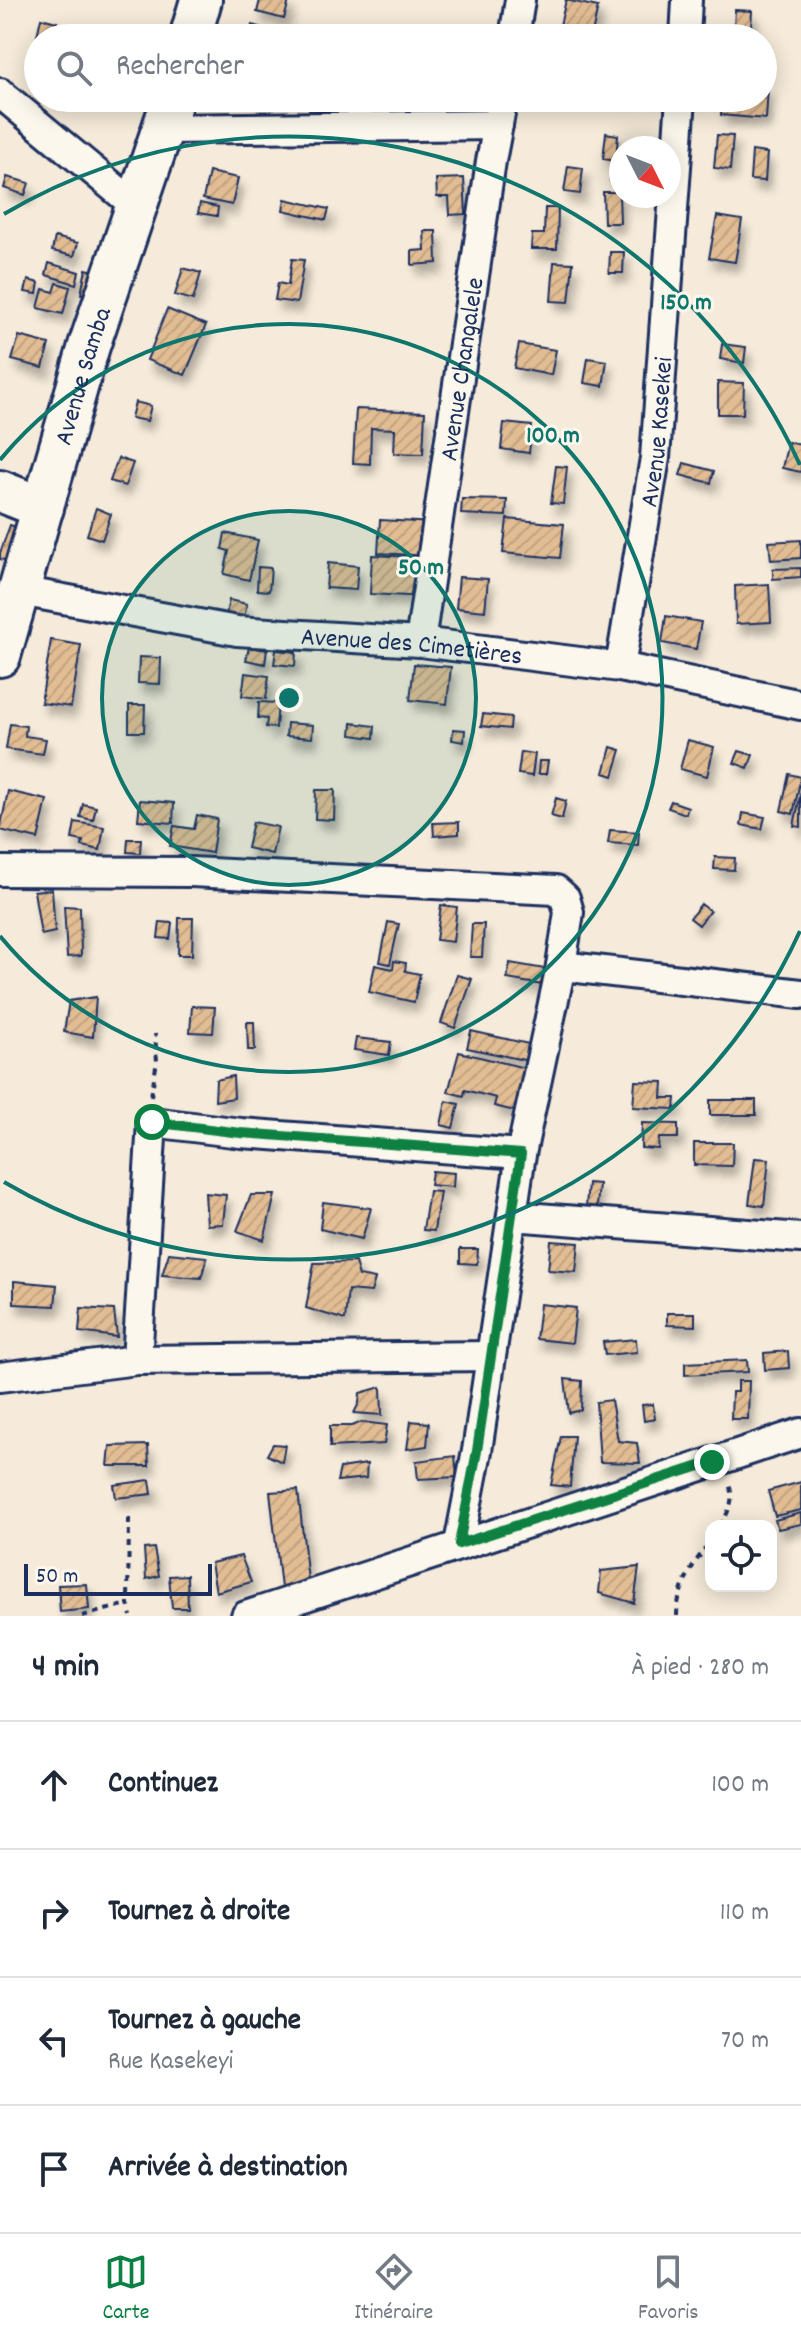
<!DOCTYPE html>
<html lang="fr">
<head>
<meta charset="utf-8">
<style>
	:root { --surface:#fff; --page:#f2f2f3; --text:#1f2937; --muted:#747a83; --line:#e0e1e3; --accent:#0b8043 }
	body { margin:0; font-family:Dekko,sans-serif; background:var(--page); color:var(--text) }
	.controls { position:absolute; right:24px; bottom:24px; display:grid; overflow:hidden; border-radius:16px; box-shadow:0 4px 20px #0003 }
	.controls button { width:72px; height:72px; display:grid; place-items:center; padding:0; border:0; border-bottom:2px solid var(--line); background:var(--surface); color:var(--text); font:40px sans-serif }
	.compass { position:absolute; left:609px; top:136px; width:72px; height:72px; border-radius:50%; background:var(--surface); box-shadow:0 4px 20px #0003; rotate:132deg }
	.scale { position:absolute; left:24px; bottom:20px; width:188px; box-sizing:border-box; padding-left:8px; border:4px solid #1b2f5e; border-top:0; font-size:22px; line-height:28px; white-space:nowrap; color:#1b2f5e; -webkit-text-stroke:6px #fbf7ec; paint-order:stroke }
	.stop { position:absolute; width:24px; height:24px; margin:-18px; border:6px solid #0b8043; border-radius:50%; background:#fff }
	.stop.end { background:#0b8043; border-color:#fff; box-shadow:0 2px 8px #0008 }
	.list { margin:0; padding:0; list-style:none }
	h2 { display:flex; justify-content:space-between; align-items:center; height:104px; margin:0; padding:0 32px; font-size:34px }
	h2 small { font-size:26px; font-weight:400; color:var(--muted) }
	.list li { display:grid; grid-template-columns:52px 1fr auto; gap:24px; align-items:center; box-sizing:border-box; height:128px; padding:0 32px; border-top:2px solid var(--line) }
	.list b { display:block; font-size:30px; white-space:nowrap }
	.list p { margin:0; font-size:26px; white-space:nowrap; color:var(--muted) }
	.list em { font-size:26px; font-style:normal; color:var(--muted) }
	.icon { flex:none; width:44px; height:44px; fill:none; stroke:currentColor; stroke-width:2; stroke-linecap:round; stroke-linejoin:round }
	.map { position:relative; flex:none; width:801px; height:1616px; overflow:hidden }
	.search { position:absolute; background:var(--surface); box-shadow:0 4px 20px #0003; left:24px; right:24px; top:24px; height:88px; display:flex; align-items:center; gap:20px; box-sizing:border-box; padding:0 28px; border-radius:44px; color:var(--muted); font-size:30px }
	.sheet { height:616px; background:var(--surface) }
	nav { display:flex; justify-content:space-around; align-items:center; box-sizing:border-box; height:112px; border-top:2px solid var(--line); background:var(--surface); font-size:22px; color:var(--muted) }
	nav a { display:grid; justify-items:center; gap:4px }
	nav .on { color:var(--accent) }
	.map>svg:first-child { display:block }
	.building { fill:url(#building-hatch); stroke:#1b2f5e; stroke-width:2; filter:url(#shadow) }
	.lines { fill:none; stroke-linecap:round; stroke-linejoin:round }
	.street-casing { stroke:#1b2f5e; stroke-width:34 }
	.secondary-casing { stroke:#1b2f5e; stroke-width:46 }
	.path { stroke:#1b2f5e; stroke-width:4; stroke-dasharray:6 6; stroke-linecap:butt }
	.street { stroke:#fbf7ec; stroke-width:28 }
	.secondary { stroke:#fbf7ec; stroke-width:40 }
	.route { stroke:#0b8043; stroke-width:10 }
	.ring { fill:none; stroke:#0f766e; stroke-width:4 }
	.labels { text-anchor:middle; stroke-width:6; stroke-linejoin:round; paint-order:stroke }
	.street-label { font-size:26px; fill:#1b2f5e; stroke:#fbf7ec }
	.centre { fill:#0f766e; stroke:#fbf7ec; stroke-width:4 }
	.ring-label { font-size:24px; text-anchor:middle; font-weight:bold; fill:#0f766e; stroke:#fbf7ec; stroke-width:6; stroke-linejoin:round; paint-order:stroke }
</style>
</head>
<body>
<div class="map">
<svg width="801" height="1616" viewBox="0 0 801 1616">
	<defs>
		<pattern id="building-hatch" width="6" height="6" patternUnits="userSpaceOnUse" patternTransform="scale(2)"><rect width="6" height="6" fill="#e2bd93"/><path d="M-1 1l2-2M0 6l6-6M5 7l2-2" fill="none" stroke="#c1a381"/></pattern>
		<filter id="shadow"><feDropShadow dx="5" dy="9" stdDeviation="4" flood-color="#0004"/></filter>
	</defs>
	<rect width="100%" height="100%" fill="#f6ebda"/>
	<filter id="ink" filterUnits="userSpaceOnUse"><feTurbulence type="fractalNoise" baseFrequency=".0125" numOctaves="2"/><feDisplacementMap in="SourceGraphic" scale="16" xChannelSelector="R" yChannelSelector="G"/><feConvolveMatrix kernelMatrix="1 2 1 2 8 2 1 2 1" color-interpolation-filters="sRGB"/></filter>
	<g filter="url(#ink)">
		<path class="building" d="M260 0 289 1 284 19 257 12Z
			M566 0 598 7 591 38H557Z
			M735 10 752 11 751 28 734 27Z
			M41 18 57 22 53 38 37 36Z
			M252 25 275 32 273 38H248Z
			M763 88H768L766 119 721 115 722 98H763Z
			M309 98H345V110L309 109Z
			M606 133 618 135 616 161 603 159Z
			M717 135 733 136 730 170 714 168Z
			M752 151 767 153 765 181 750 180Z
			M612 165 621 166V182L610 181Z
			M568 166 583 168 580 194 564 192Z
			M209 172 238 178 232 205 203 199Z
			M7 177 29 183 25 195 4 188Z
			M464 178 466 214 450 215 449 197H437L436 179Z
			M603 192H619L620 223H604Z
			M285 199 329 209 326 220 283 210Z
			M200 203 218 207 217 216 198 213Z
			M545 208H558L557 249H531L532 234H544Z
			M717 216 742 220 735 262 709 258Z
			M424 231H436L437 263 412 265V251L425 250Z
			M55 237 78 243 74 256 52 251Z
			M610 252H624L623 273H609Z
			M292 259 304 260 297 303 275 300 278 283 288 285Z
			M554 262 573 263 569 302 551 301Z
			M49 263 79 272 76 284 46 275Z
			M183 268 201 273 193 300 175 295Z
			M86 269 99 272 94 296 81 294Z
			M28 280 39 283 37 294 25 292Z
			M57 283 70 287 63 314 38 308 43 289 54 292Z
			M167 309 206 325 185 375 147 360Z
			M19 336 49 344 43 368 12 360Z
			M519 344 556 350 551 375 514 368Z
			M722 344 746 347 744 363 720 359Z
			M588 358 607 361 603 386 584 383Z
			M718 382 744 383 743 414H718Z
			M135 402 151 406 147 421 131 418Z
			M356 409 425 412 423 454 394 453 395 429 371 428 370 464 353 463Z
			M504 423 532 426 529 453 501 449Z
			M788 442 801 445V472L782 468Z
			M118 458 133 463 125 486 110 481Z
			M684 463 714 471 711 483 680 475Z
			M556 466 567 467 563 504 551 503Z
			M462 499 507 500 506 516 461 514Z
			M96 508 111 514 102 540 87 535Z
			M507 519 564 524 560 558 503 553Z
			M380 520 434 523 431 556 378 553Z
			M10 525 19 528 8 561 0 559V553Z
			M225 533 258 540 249 580 224 574 229 551 222 549Z
			M801 540V558L771 560 769 542Z
			M372 555 428 558 426 597 370 594Z
			M328 563 358 566 356 590 326 588Z
			M258 567 271 568 269 591 257 590Z
			M801 568V577L773 579V569Z
			M459 577 488 579 485 611 456 608Z
			M769 584 771 622 736 624 735 586Z
			M229 600 247 604 244 617 226 614Z
			M666 616 701 622 696 649 662 643Z
			M51 640 81 645 71 707 41 703Z
			M249 647 267 650 265 664 246 660Z
			M276 650 296 652 295 666 274 664Z
			M139 657 161 658 160 684 138 683Z
			M414 664 451 667 447 704 410 700Z
			M245 673 269 676 266 699 242 696Z
			M259 702 278 703 276 728 266 727 267 719 258 718Z
			M129 705H145L144 732H129Z
			M483 714 511 717 510 729 481 726Z
			M287 723 313 725 312 738 286 736Z
			M352 723 375 726 374 738 351 735Z
			M10 724 26 726 25 736 46 739 43 754 6 749Z
			M453 729 465 730 464 742 452 740Z
			M688 740 714 747 707 776 680 769Z
			M611 747 621 750 613 776 604 773Z
			M739 751 753 755 748 768 734 763Z
			M521 752 535 754 532 776 518 774Z
			M539 761H548L546 774H538Z
			M789 774 801 777 793 814 781 811Z
			M316 790H335L334 820 315 819Z
			M8 791 47 800 38 839 0 830Z
			M801 792V827L794 826Z
			M556 798 566 801 562 819 551 816Z
			M140 800 174 803 173 823 138 820Z
			M671 801 688 807 686 814 668 808Z
			M83 804 96 807 93 820 80 817Z
			M743 813 765 817 762 829 741 825Z
			M197 815 217 819 212 853 170 846 174 826 194 829Z
			M75 822 104 827 100 850 82 846 83 841 72 839Z
			M253 822 278 827 272 854 247 848Z
			M459 822V834L434 836 433 823Z
			M610 830 639 832 638 845 608 843Z
			M128 839H141L140 853 127 852Z
			M715 857 735 858 734 870 714 869Z
			M52 889 55 932 41 935 34 891Z
			M701 904 710 911 699 925 690 918Z
			M441 905 457 907 453 942 436 940Z
			M64 906 80 907 81 956 67 957Z
			M179 918H193L192 955H178Z
			M160 922 172 923 170 939 158 938Z
			M388 922 399 924 390 964 380 962Z
			M472 924H484L482 957H470Z
			M394 961 406 963 405 971 420 974 414 1002 369 992 375 965 393 969Z
			M510 963 545 969 543 985 507 979Z
			M457 975 472 979 455 1028 441 1023Z
			M96 997 93 1037 64 1032 69 1001Z
			M192 1006 215 1007 213 1033 190 1032Z
			M247 1022H254L255 1050H248Z
			M471 1031 533 1045 529 1061 467 1048Z
			M356 1038 391 1042 389 1055 354 1050Z
			M459 1052 525 1068 515 1111 494 1106 496 1098 465 1090 464 1096 448 1092Z
			M233 1076 234 1098 215 1101 216 1080Z
			M635 1081 663 1082 662 1098H676L675 1109 633 1107Z
			M710 1100H756V1115H710Z
			M446 1101 459 1104 453 1128 441 1125Z
			M642 1123 678 1124V1138H659L658 1149 641 1148Z
			M694 1143H733L732 1166 694 1165Z
			M755 1158 769 1159 764 1206 749 1204Z
			M432 1171 454 1173 453 1187 430 1185Z
			M588 1183 599 1184 597 1207H586Z
			M429 1191 440 1192 434 1231 423 1230Z
			M205 1193 226 1195 223 1224 207 1225Z
			M251 1195H275L264 1240 237 1231Z
			M323 1202 371 1208 362 1239 320 1229Z
			M551 1241 579 1243 576 1272 548 1270Z
			M460 1249H478L477 1264 460 1263Z
			M169 1253 207 1257 201 1278 162 1275Z
			M355 1262 359 1276 375 1279 371 1292 348 1290 345 1320 306 1308 314 1263Z
			M14 1281 57 1285 55 1306 14 1304Z
			M540 1304 576 1308 572 1343 536 1339Z
			M81 1308 114 1310 117 1337 79 1332Z
			M667 1313H695V1326L667 1325Z
			M636 1339 637 1352 605 1355 603 1342Z
			M788 1351 789 1368 765 1370 764 1353Z
			M747 1360 748 1372 685 1375V1363Z
			M565 1379 582 1381 581 1410 569 1413Z
			M738 1381H749L748 1419H731L732 1392H738Z
			M381 1387 382 1415 354 1413 359 1403 360 1393Z
			M611 1400 618 1441 637 1443 640 1463 600 1462 596 1402Z
			M653 1404 655 1419 644 1421 642 1405Z
			M411 1421 429 1423 427 1446 407 1449Z
			M362 1422 387 1425 384 1444 330 1447V1426H352Z
			M561 1436H574L570 1487 551 1485Z
			M273 1444 285 1445 282 1462 267 1455Z
			M148 1445 149 1466H108L110 1446Z
			M455 1456 457 1477 418 1479 416 1461Z
			M367 1464 366 1478 337 1481 340 1468Z
			M150 1480 152 1494 116 1498 114 1485Z
			M801 1482V1510L775 1516 768 1491Z
			M298 1490 308 1581 281 1588 270 1492Z
			M801 1513V1524L778 1529 775 1520Z
			M154 1548 159 1576 146 1579 144 1549Z
			M241 1556 251 1582 216 1592 211 1563Z
			M639 1567 634 1603 599 1593 601 1571Z
			M187 1575 188 1608H172L169 1576Z
			M87 1584 89 1609 60 1612 58 1585Z"/>
		<g class="lines">
			<g class="street-casing">
				<g id="street">
					<path d="M514 38 520 0"/>
					<path d="M685 38 687 0"/>
					<path d="M0 93 137 207"/>
					<path d="M165 129 498 125"/>
					<path id="s1" d="M20 591 237 631 420 642 620 667 801 705"/>
					<path id="s2" d="M420 642 491 161 503 98"/>
					<path id="s3" d="M620 667 655 458 681 98"/>
					<path d="M0 871 191 872 556 890 565 898 569 912 561 966 521 1154 477 1451 459 1544"/>
					<path d="M561 966 801 994"/>
					<path d="M512 1216 801 1238"/>
					<path d="M137 1360 152 1122 241 1133 521 1154"/>
					<path d="M0 1377 137 1360 490 1356"/>
					<path d="M246 1616 801 1433"/>
				</g>
			</g>
			<g class="secondary-casing">
				<g id="secondary">
					<path d="M190 38 201 0"/>
					<path d="M0 491 43 508"/>
					<path id="s4" d="M0 656 89 346 173 98"/>
				</g>
			</g>
			<path class="path" d="M151 1096 157 1061 155 1034
				M129 1518 128 1604 131 1616
				M720 1526C729 1511 735 1501 729 1484
				M82 1616 128 1604
				M677 1616C677 1588 694 1562 711 1541"/>
			<use href="#street" class="street"/>
			<use href="#secondary" class="secondary"/>
		</g>
	</g>
	<g class="lines" filter="url(#ink)">
		<path class="route" d="M152 1122 241 1133 521 1154 477 1451 459 1544 712 1462"/>
	</g>
	<circle cx="289" cy="698" r="187" fill="#0f766e" fill-opacity=".12"/>
	<g class="ring">
		<circle cx="289" cy="698" r="187"/>
		<path d="M0 460A374 374 0 1 1 0 936"/>
		<path d="M800 931A562 562 0 0 1 4 1182M4 214A562 562 0 0 1 800 465"/>
	</g>
	<g class="labels">
		<g class="street-label">
			<text dy="9" stroke="none"><textPath href="#s2" startOffset="276">Avenue Changalele</textPath></text>
			<text dy="9" stroke="none"><textPath href="#s4" startOffset="292">Avenue Samba</textPath></text>
			<text dy="9" stroke="none"><textPath href="#s3" startOffset="238">Avenue Kasekei</textPath></text>
			<text dy="9" stroke="none"><textPath href="#s1" startOffset="396">Avenue des Cimetières</textPath></text>
		</g>
	</g>
	<circle cx="289" cy="698" r="12" class="centre"/>
	<g class="ring-label">
		<text x="686" y="309">150 m</text>
		<text x="553" y="442">100 m</text>
		<text x="421" y="574">50 m</text>
	</g>
</svg>
<div class="controls">
<button><svg class="icon" aria-label="locate" viewBox="0 0 24 24"><circle cx="12" cy="12" r="6"/><path d="M12 2v4M12 18v4M2 12h4M18 12h4"/></svg></button>
</div>
<svg class="compass" viewBox="-18 -18 36 36"><path d="M0-13l5 13h-10z" fill="#e53935"/><path d="M0 13l5-13h-10z" fill="#747a83"/></svg>
<div class="scale">50 m</div>
<div class="stop" style="left:152px;top:1122px"></div>
<div class="stop end" style="left:712px;top:1462px"></div>
<div class="search"><svg class="icon" aria-label="search" viewBox="0 0 24 24"><circle cx="10" cy="10" r="6"/><path d="M15 15l6 6"/></svg>Rechercher</div>
</div>
<section class="sheet">
<h2>4 min<small>À pied · 280 m</small></h2>
<ul class="list">
<li><svg class="icon" aria-label="ahead" viewBox="0 0 24 24"><path d="M12 20V5M6 11l6-6 6 6"/></svg><div><b>Continuez</b></div><em>100 m</em></li>
<li><svg class="icon" aria-label="right" viewBox="0 0 24 24"><path d="M7 20v-9h11M14 6l5 5-5 5"/></svg><div><b>Tournez à droite</b></div><em>110 m</em></li>
<li><svg class="icon" aria-label="left" viewBox="0 0 24 24"><path d="M17 20v-9H6M10 6l-5 5 5 5"/></svg><div><b>Tournez à gauche</b><p>Rue Kasekeyi</p></div><em>70 m</em></li>
<li><svg class="icon" aria-label="arrive" viewBox="0 0 24 24"><path d="M6 21V4h12l-3 4 3 4H6"/></svg><div><b>Arrivée à destination</b></div></li>
</ul>
</section>
<nav>
<a class="on"><svg class="icon" aria-label="map" viewBox="0 0 24 24"><path d="M3 6l6-2 6 2 6-2v14l-6 2-6-2-6 2zM9 4v14M15 6v14"/></svg>Carte</a>
<a><svg class="icon" aria-label="directions" viewBox="0 0 24 24"><path d="M12 3l9 9-9 9-9-9zM9 14v-3h6M13 9l2 2-2 2"/></svg>Itinéraire</a>
<a><svg class="icon" aria-label="saved" viewBox="0 0 24 24"><path d="M7 4h10v16l-5-4-5 4z"/></svg>Favoris</a>
</nav>
</body>
</html>
